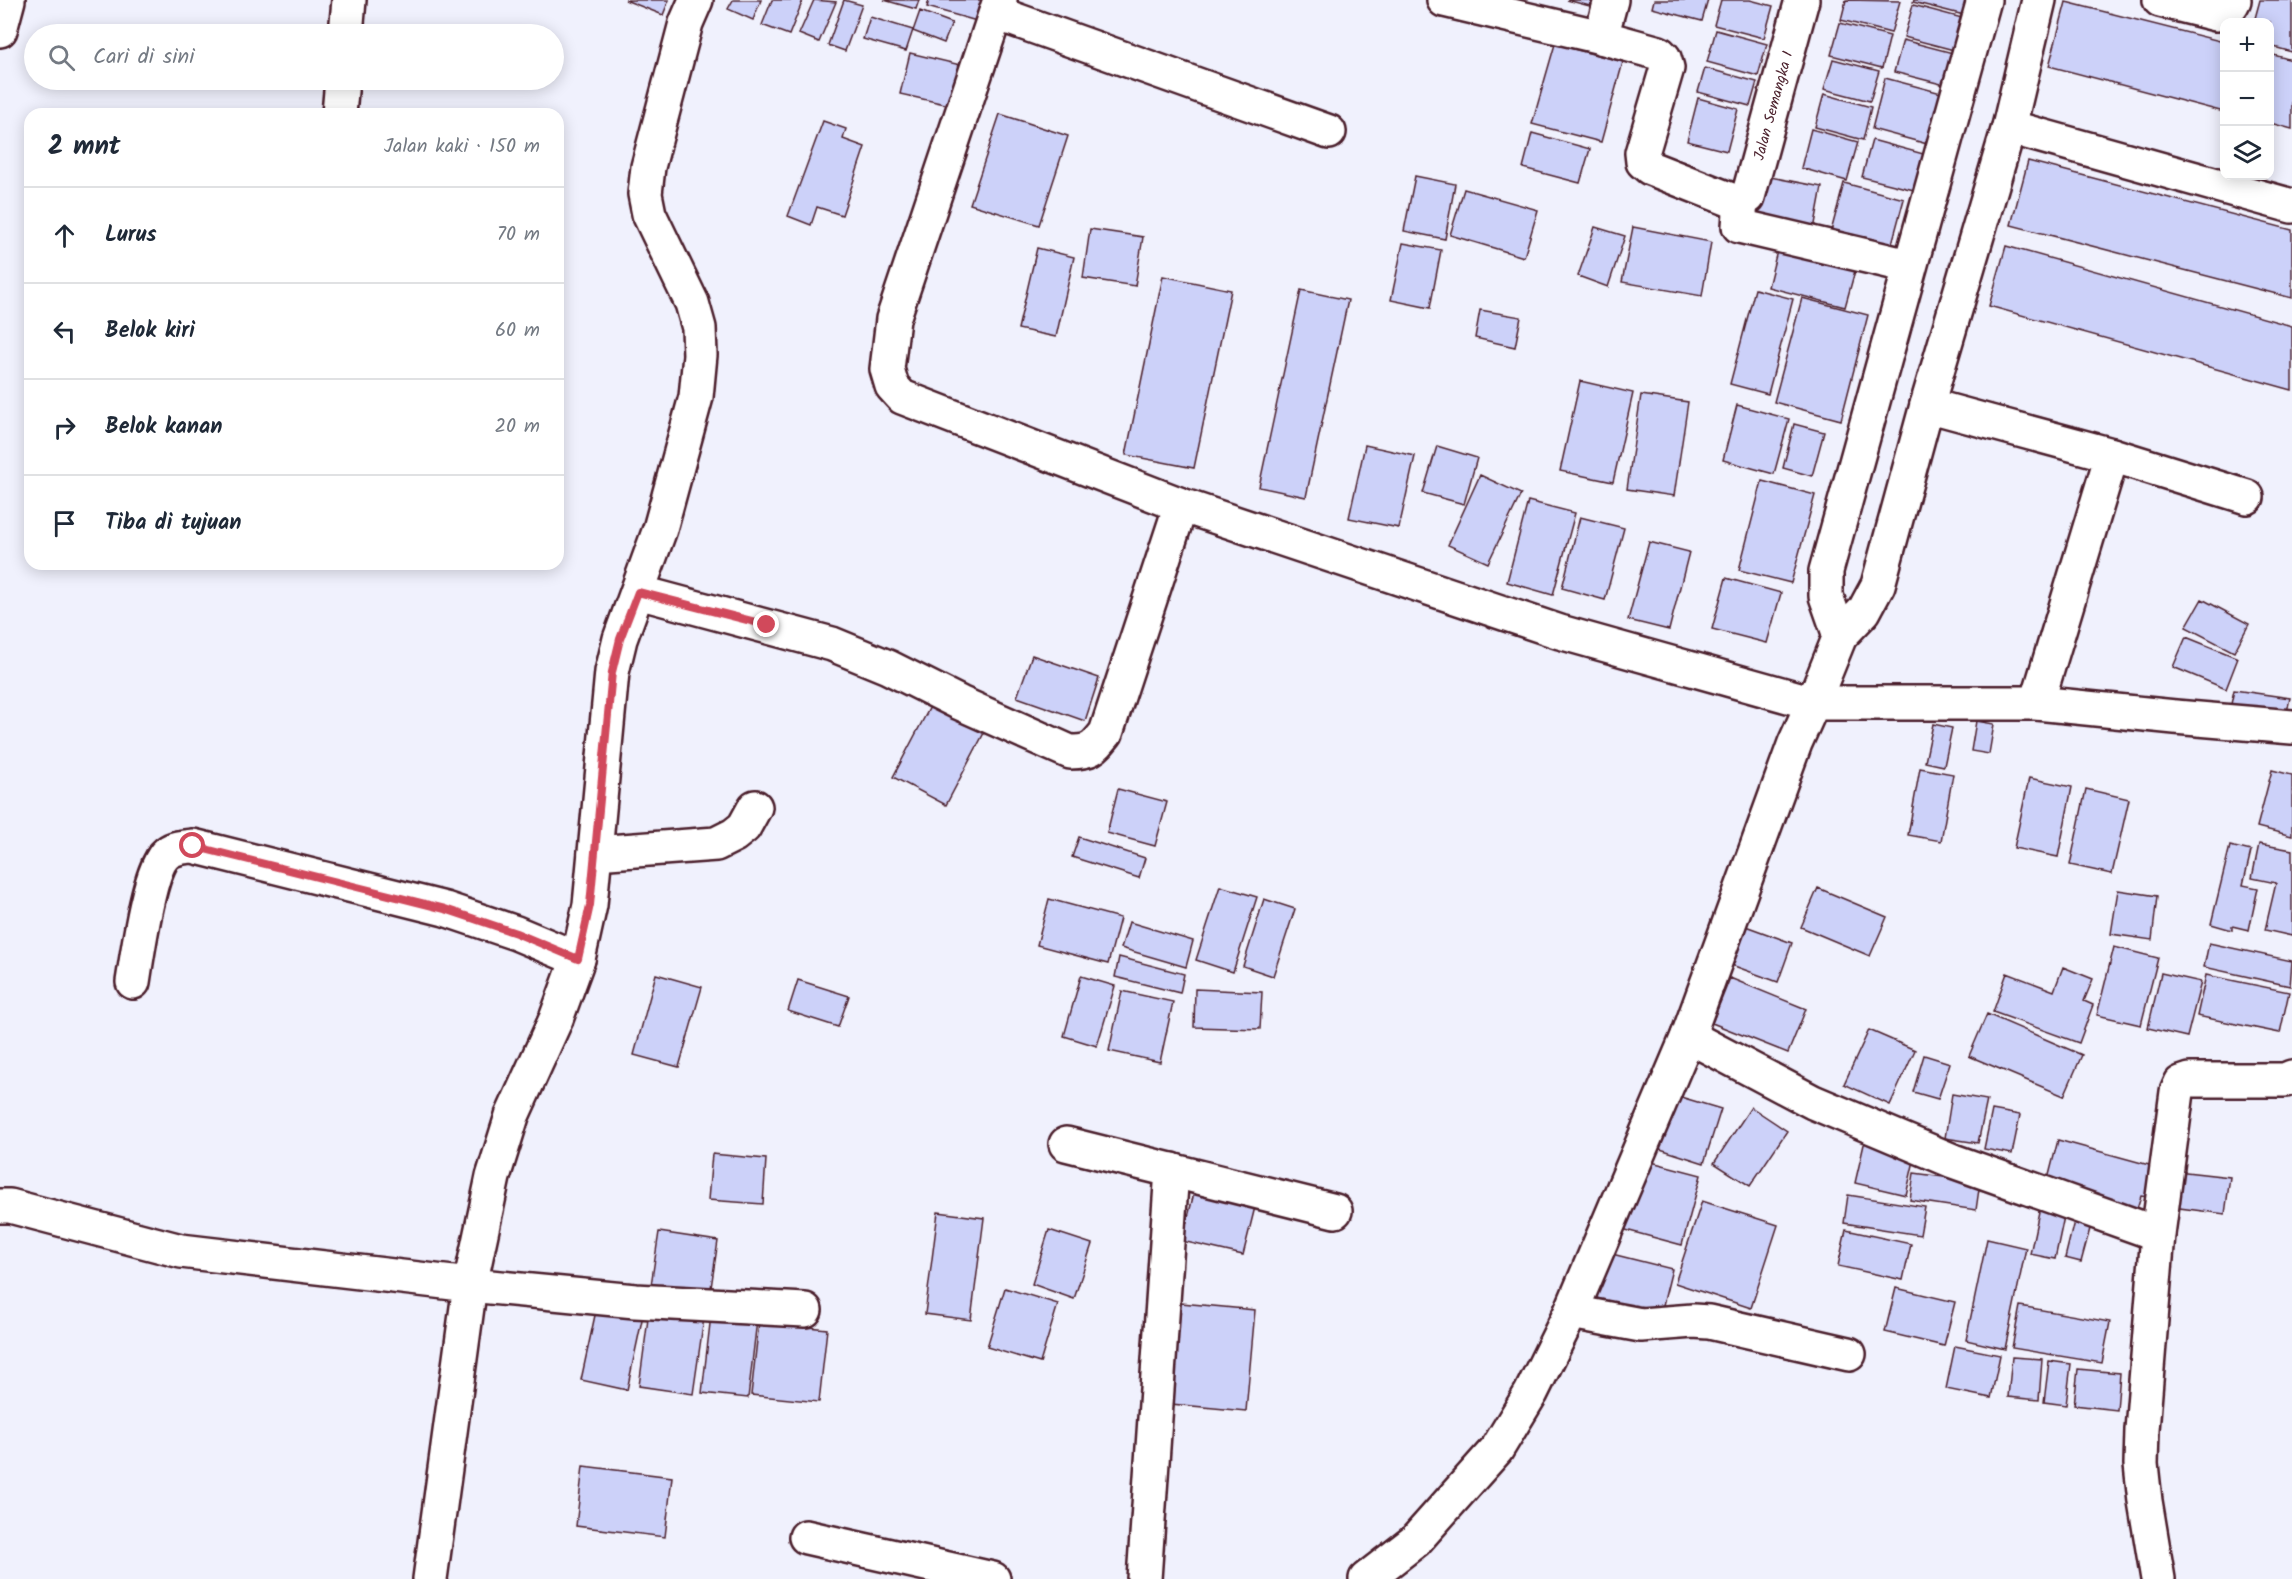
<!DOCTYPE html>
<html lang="id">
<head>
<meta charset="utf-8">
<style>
	:root { --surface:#fff; --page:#f2f2f3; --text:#1f2937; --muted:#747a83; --line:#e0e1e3 }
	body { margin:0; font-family:Kalam,sans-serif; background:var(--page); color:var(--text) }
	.controls { position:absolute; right:18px; top:18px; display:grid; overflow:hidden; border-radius:12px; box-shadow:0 3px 15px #0003 }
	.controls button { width:54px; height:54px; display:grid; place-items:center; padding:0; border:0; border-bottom:2px solid var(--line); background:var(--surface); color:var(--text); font:30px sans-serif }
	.stop { position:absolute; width:18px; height:18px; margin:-14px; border:4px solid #d1495b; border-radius:50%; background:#fff }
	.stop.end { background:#d1495b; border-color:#fff; box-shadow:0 2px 6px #0008 }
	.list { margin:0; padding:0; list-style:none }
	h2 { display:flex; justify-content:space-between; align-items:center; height:78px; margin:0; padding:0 24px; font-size:26px }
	h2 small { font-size:20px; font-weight:400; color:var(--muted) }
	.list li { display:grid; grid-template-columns:39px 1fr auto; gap:18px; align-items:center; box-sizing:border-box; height:96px; padding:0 24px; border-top:2px solid var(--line) }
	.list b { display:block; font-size:22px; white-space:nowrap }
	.list em { font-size:20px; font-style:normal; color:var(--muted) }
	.icon { flex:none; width:33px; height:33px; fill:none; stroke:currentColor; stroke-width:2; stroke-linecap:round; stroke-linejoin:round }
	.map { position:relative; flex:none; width:2292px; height:1579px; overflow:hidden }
	.search { position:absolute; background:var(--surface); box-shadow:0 3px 15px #0003; left:24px; top:24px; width:540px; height:66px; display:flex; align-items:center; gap:15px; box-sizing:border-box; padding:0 21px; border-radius:33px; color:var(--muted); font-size:22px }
	.panel { position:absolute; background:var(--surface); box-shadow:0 3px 15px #0003; left:24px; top:108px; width:540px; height:462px; border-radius:18px }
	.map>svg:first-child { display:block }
	.building { fill:#ccd1f9; stroke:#4a1f2b; stroke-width:1.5 }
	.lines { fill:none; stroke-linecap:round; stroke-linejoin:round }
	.minor-casing { stroke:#4a1f2b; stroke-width:38 }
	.minor { stroke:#fff; stroke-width:33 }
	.route { stroke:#d1495b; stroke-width:8 }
	.labels { text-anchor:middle; stroke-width:6; stroke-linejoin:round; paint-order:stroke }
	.street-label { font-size:15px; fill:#4a1f2b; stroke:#fff }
</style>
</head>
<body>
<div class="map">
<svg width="2292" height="1579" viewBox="0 0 2292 1579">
	<rect width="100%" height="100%" fill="#f0f1fd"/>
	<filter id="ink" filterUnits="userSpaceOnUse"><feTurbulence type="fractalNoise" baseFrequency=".0167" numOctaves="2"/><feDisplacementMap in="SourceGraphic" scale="12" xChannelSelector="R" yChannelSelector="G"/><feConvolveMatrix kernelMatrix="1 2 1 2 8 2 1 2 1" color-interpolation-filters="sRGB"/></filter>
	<g filter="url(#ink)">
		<path class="building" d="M625 0H669L663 15Z
			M733 0H761L753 20 728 9Z
			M772 0H803L789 35 762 25Z
			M814 0 836 2 819 42 799 34Z
			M844 0 862 5 845 51 828 45Z
			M884 0H919L916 9Z
			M929 0H990L984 23 927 7Z
			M1567 0H1592L1590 6Z
			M1654 0H1708L1702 21 1652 8Z
			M1721 0H1750L1773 6 1764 38 1714 25Z
			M1846 0 1900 1 1891 33 1841 20Z
			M1914 0H1968L1964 15 1913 2Z
			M2260 0H2292V52L2270 46V22H2254Z
			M2066 2 2224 42V112L2049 66Z
			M1913 5 1962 18 1954 50 1904 37Z
			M920 11 952 23 944 43 913 31Z
			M870 17 913 30 906 51 863 39Z
			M1840 23 1890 36 1882 68 1831 55Z
			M1716 30 1767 44 1758 76 1707 62Z
			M1903 40 1953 53 1945 85 1894 72Z
			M1555 44 1623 62 1601 142 1532 124Z
			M910 53 973 68 963 108 900 94Z
			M2270 54 2292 60V129L2270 123Z
			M1833 59 1879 71 1870 101 1824 89Z
			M1705 68 1757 82 1750 106 1698 92Z
			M1885 78 1945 94 1931 145 1872 129Z
			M1824 94 1871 107 1863 140 1815 127Z
			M1698 98 1738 109 1727 151 1687 141Z
			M1000 114 1068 136 1039 225 970 204Z
			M823 121 846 129 843 139 865 147 842 215 817 207 811 225 788 216Z
			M1811 129 1858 142 1847 181 1801 168Z
			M1532 133 1590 149 1580 183 1523 168Z
			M1872 140 1927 155 1918 191 1862 177Z
			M2028 161 2292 230V298L2011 225Z
			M1760 175 1822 187 1813 235 1751 224Z
			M1415 176 1455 184 1445 239 1404 231Z
			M1844 183 1904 199 1890 251 1830 235Z
			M1464 189 1538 210 1524 257 1450 235Z
			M1595 227 1625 236 1608 287 1578 276Z
			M1633 227 1711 242 1702 296 1622 282Z
			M1090 229 1143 237 1135 286 1083 278Z
			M1780 239 1858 260 1845 307 1768 287Z
			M1403 243 1441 250 1430 308 1391 300Z
			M2006 246 2292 326V390L1989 306Z
			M1037 248 1074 257 1056 337 1018 329Z
			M1163 276 1231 290 1194 468 1126 455Z
			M1755 289 1793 299 1768 394 1730 384Z
			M1301 290 1348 300 1306 497 1259 487Z
			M1802 298 1868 315 1841 420 1774 402Z
			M1480 310 1521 317 1515 347 1475 338Z
			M1580 381 1633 393 1613 482 1560 471Z
			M1641 395 1688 402 1674 496 1627 489Z
			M1737 405 1789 419 1774 474 1723 460Z
			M1794 424 1824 432 1812 476 1783 468Z
			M1365 445 1415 456 1399 528 1349 518Z
			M1437 446 1477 458 1464 504 1423 493Z
			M1480 475 1521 494 1488 563 1448 545Z
			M1762 481 1815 495 1791 583 1739 570Z
			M1528 501 1575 513 1553 595 1507 582Z
			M1580 517 1624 528 1605 600 1562 588Z
			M1649 542 1689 552 1669 630 1628 620Z
			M1726 578 1781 593 1767 643 1712 629Z
			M2202 599 2249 624 2234 652 2186 627Z
			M2186 637 2238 658 2226 689 2173 667Z
			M1032 655 1099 678 1085 721 1017 697Z
			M2234 690 2290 698 2287 712 2231 704Z
			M932 703 985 731 946 805 893 777Z
			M1976 721 1994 724 1989 754 1971 751Z
			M1933 724 1952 728 1944 766 1925 762Z
			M1920 768 1953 774 1941 841 1908 835Z
			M2272 770 2292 775V836L2257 827Z
			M2029 778 2072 787 2058 857 2014 848Z
			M1118 789 1167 802 1155 846 1107 833Z
			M2086 789 2129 799 2112 874 2070 865Z
			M1079 837 1145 858 1139 878 1072 857Z
			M2259 844 2292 850V936L2265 930 2276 883 2252 878Z
			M2230 846 2251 851 2243 885 2258 888 2249 930 2232 926V930L2211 924Z
			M1220 886 1257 897 1233 972 1196 960Z
			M1818 888 1887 917 1870 956 1801 927Z
			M2118 890 2157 896 2152 940 2111 934Z
			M1049 899 1120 918 1108 964 1037 945Z
			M1264 899 1295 909 1273 976 1243 966Z
			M1129 922 1193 941 1186 967 1121 948Z
			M1740 924 1792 943 1778 982 1726 963Z
			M2209 943 2292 961 2290 986 2204 967Z
			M2114 947 2158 958 2141 1025 2097 1015Z
			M1119 957 1184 974 1180 993 1115 977Z
			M2063 967 2093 979 2084 1001 2093 1005 2079 1043 1993 1012 2007 973 2054 991Z
			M2161 973 2201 982 2187 1037 2148 1028Z
			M656 974 702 987 679 1067 634 1055Z
			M2206 975 2289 992 2280 1033 2197 1016Z
			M1081 976 1115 986 1097 1046 1064 1036Z
			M1730 978 1806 1009 1788 1053 1712 1023Z
			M798 980 849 996 838 1027 788 1011Z
			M1195 989 1262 992 1260 1029 1194 1027Z
			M1122 991 1173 1002 1160 1062 1109 1051Z
			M1987 1014 2082 1055 2064 1096 1969 1056Z
			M1869 1030 1915 1050 1890 1105 1844 1084Z
			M1924 1055 1950 1063 1938 1099 1913 1092Z
			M1952 1094 1987 1100 1978 1143 1945 1138Z
			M1674 1095 1721 1109 1704 1163 1657 1148Z
			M1751 1107 1787 1131 1750 1186 1714 1163Z
			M1992 1110 2020 1115 2012 1154 1984 1149Z
			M1865 1140 1916 1152 1906 1195 1855 1183Z
			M2058 1140 2149 1165 2163 1166 2158 1198 2141 1196 2136 1211 2046 1187Z
			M712 1154 766 1159 763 1204 708 1200Z
			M1640 1159 1701 1175 1682 1245 1622 1229Z
			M2177 1171 2230 1177 2225 1214 2172 1207Z
			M1914 1173 1980 1182 1976 1210 1910 1200Z
			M1194 1193 1255 1207 1243 1255 1182 1241Z
			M1848 1195 1925 1207 1920 1235 1844 1223Z
			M1702 1201 1778 1225 1751 1308 1675 1283Z
			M2041 1202 2066 1207 2055 1259 2030 1254Z
			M2077 1209 2094 1214 2081 1262 2065 1258Z
			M938 1212 984 1218 971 1320 925 1314Z
			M1049 1230 1092 1244 1074 1299 1032 1284Z
			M1846 1230 1911 1244 1903 1280 1838 1266Z
			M659 1232 718 1241 709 1301 650 1292Z
			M1987 1239 2026 1248 2005 1349 1966 1340Z
			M1604 1252 1672 1269 1661 1313 1592 1297Z
			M1005 1288 1058 1304 1040 1363 987 1347Z
			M1896 1288 1955 1302 1944 1346 1885 1332Z
			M1181 1303 1255 1310 1246 1411 1171 1404Z
			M650 1304 705 1311 693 1394 639 1386Z
			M597 1306 643 1315 627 1390 581 1380Z
			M2020 1306 2110 1322 2102 1363 2012 1348Z
			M711 1315 757 1320 748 1398 702 1393Z
			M759 1322 827 1329 819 1402 751 1395Z
			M1955 1346 2000 1355 1991 1398 1946 1389Z
			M2012 1357 2042 1359 2039 1400 2008 1397Z
			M2049 1361 2071 1364 2066 1405 2044 1402Z
			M2078 1369 2120 1373 2117 1410 2074 1405Z
			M583 1466 672 1477 665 1537 576 1526Z"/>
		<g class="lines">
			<g class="minor-casing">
				<g id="minor">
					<path d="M1000 0 893 319 887 369 892 386 902 397 1181 505"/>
					<path id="s1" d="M1444 0 1601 37 1659 53 1664 58 1667 68 1642 153 1643 162 1650 168 1734 201H1741L1748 197 1802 0"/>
					<path d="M2160 0 2216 14C2225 13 2230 9 2234 0"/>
					<path d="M996 13 1329 132"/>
					<path d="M0 30 8 0"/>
					<path d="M346 34 349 0"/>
					<path d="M1601 37 1611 0"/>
					<path d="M339 114 342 80"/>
					<path d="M2009 127 2292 206"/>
					<path d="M1741 201 1739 226 1909 266"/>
					<path d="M1927 405 2112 455 2247 497"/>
					<path d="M638 592 832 644 888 667 960 703 1070 752C1091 752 1093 749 1106 733L1181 505 1560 632 1813 703 1840 636 1864 611 1878 585 1927 405 2009 127 2039 0"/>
					<path d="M1840 636 1826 596V571L1984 0"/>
					<path d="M2037 703 2112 455"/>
					<path d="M595 853 716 844 734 835 744 827 755 807"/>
					<path d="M133 982C137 957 149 867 167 853 175 847 184 847 193 846L445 909 516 933 578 959"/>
					<path d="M1688 1036 1813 1102 1953 1161 2158 1234"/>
					<path d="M1066 1144 1335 1211"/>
					<path d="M0 1206H10L181 1251 470 1285 635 1301 805 1310"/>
					<path d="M1571 1312 1641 1325 1693 1321 1709 1322 1849 1354"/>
					<path d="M806 1537 993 1579"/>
					<path d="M430 1579 470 1285 493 1177 512 1116 556 1019 578 959 590 905 612 672 620 639 660 529 696 397 700 355 699 328 692 303 649 214 645 194 648 167 686 23 696 0"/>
					<path d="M1144 1579 1172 1170"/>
					<path d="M1366 1579 1415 1541 1497 1449 1531 1393 1571 1312 1688 1036 1795 743 1813 703H2037L2175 717 2292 727"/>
					<path d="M2158 1579 2145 1501 2141 1464 2142 1430 2158 1234 2177 1092 2181 1083 2190 1080H2285L2292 1077"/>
				</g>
			</g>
			<use href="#minor" class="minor"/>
		</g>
	</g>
	<g class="lines" filter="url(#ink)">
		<path class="route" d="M193 846 445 909 516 933 578 959 590 905 612 672 620 639 638 592 767 625"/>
	</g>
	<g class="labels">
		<g class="street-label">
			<text dy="5" stroke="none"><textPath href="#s1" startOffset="546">Jalan Semangka I</textPath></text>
		</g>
	</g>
</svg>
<div class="controls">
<button>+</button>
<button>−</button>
<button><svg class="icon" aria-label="layers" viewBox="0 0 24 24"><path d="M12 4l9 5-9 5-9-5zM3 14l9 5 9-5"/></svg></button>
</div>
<div class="stop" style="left:193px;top:846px"></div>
<div class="stop end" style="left:767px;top:625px"></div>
<div class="search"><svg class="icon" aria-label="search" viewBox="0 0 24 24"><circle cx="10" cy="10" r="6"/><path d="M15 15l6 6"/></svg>Cari di sini</div>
<section class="panel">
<h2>2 mnt<small>Jalan kaki · 150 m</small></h2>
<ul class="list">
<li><svg class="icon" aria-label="ahead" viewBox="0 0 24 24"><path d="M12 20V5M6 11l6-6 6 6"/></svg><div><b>Lurus</b></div><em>70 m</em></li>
<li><svg class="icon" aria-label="left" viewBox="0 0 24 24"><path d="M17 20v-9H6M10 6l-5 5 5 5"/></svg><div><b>Belok kiri</b></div><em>60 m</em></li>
<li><svg class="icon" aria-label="right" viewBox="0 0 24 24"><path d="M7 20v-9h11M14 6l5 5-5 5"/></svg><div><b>Belok kanan</b></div><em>20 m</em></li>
<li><svg class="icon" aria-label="arrive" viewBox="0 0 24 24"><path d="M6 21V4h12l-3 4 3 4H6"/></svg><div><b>Tiba di tujuan</b></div></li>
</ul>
</section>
</div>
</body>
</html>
